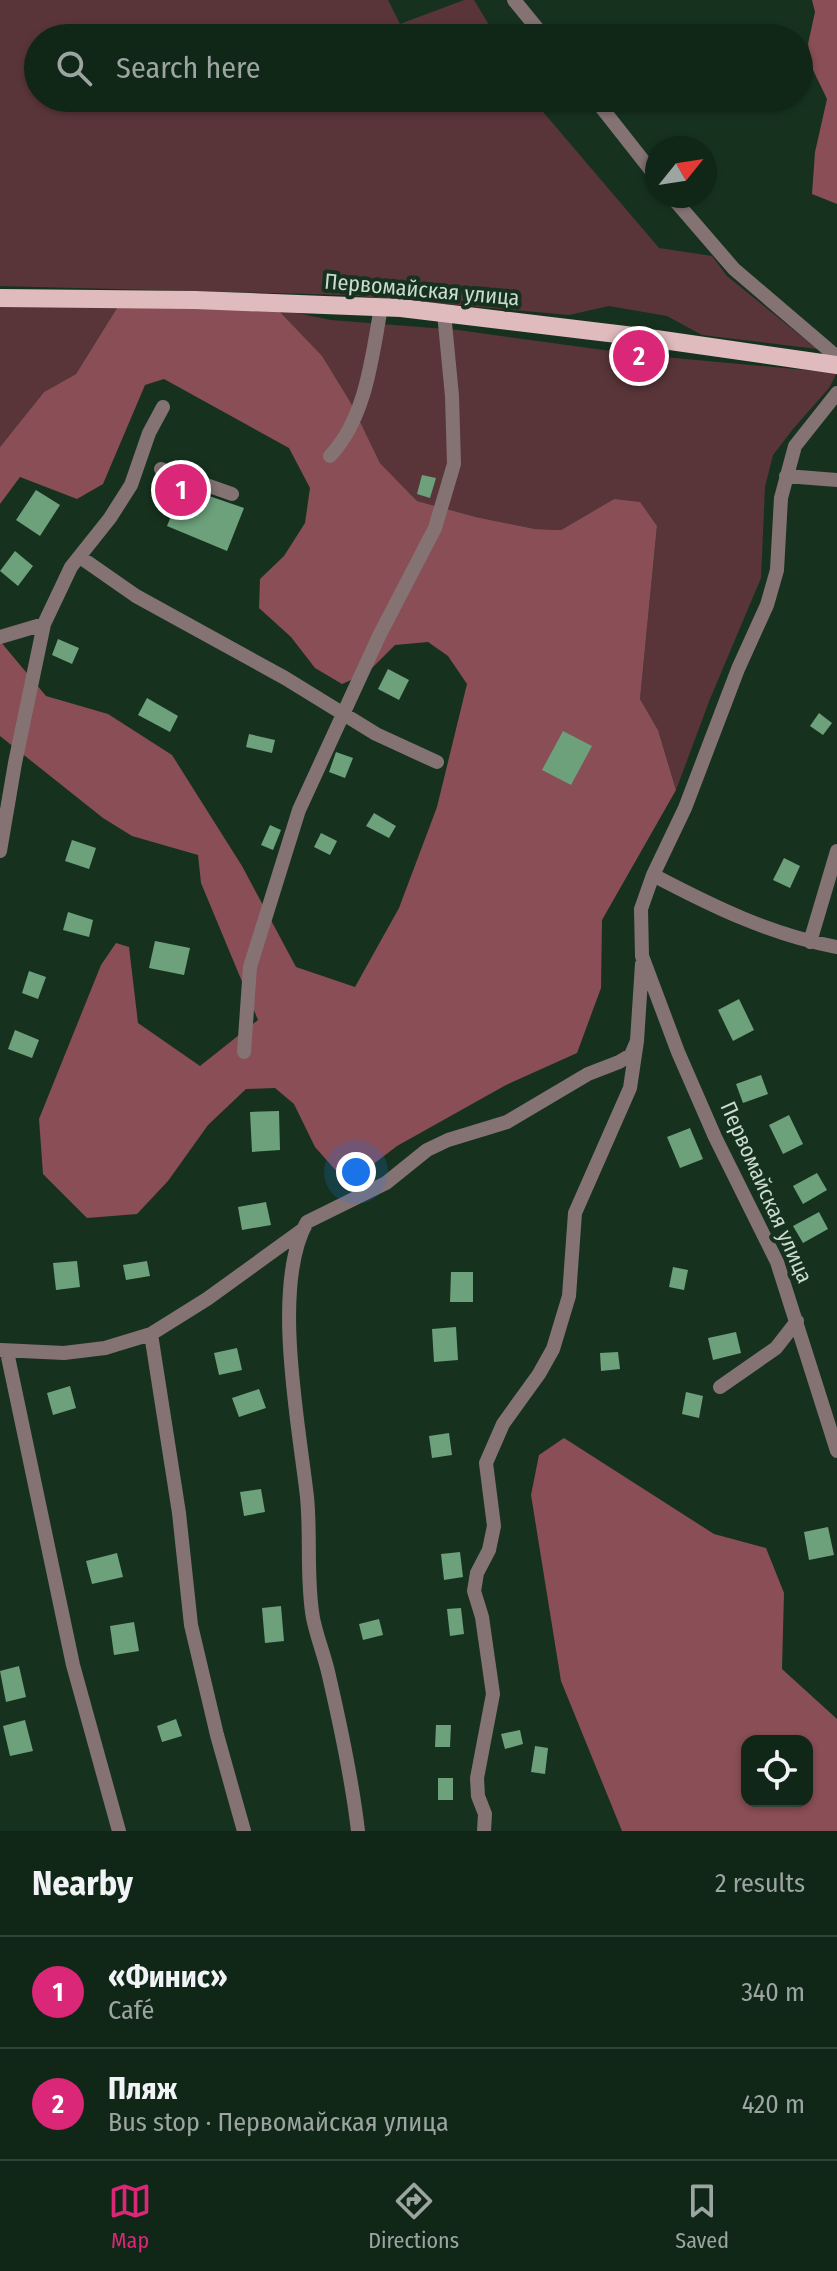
<!DOCTYPE html>
<html lang="en">
<head>
<meta charset="utf-8">
<style>
	:root { --surface:#102617; --page:#1e3224; --text:#f1f3f6; --muted:#9ca5a1; --line:#304336; --accent:#db2777 }
	body { margin:0; font-family:"Fira Sans Condensed",sans-serif; background:var(--page); color:var(--text) }
	.controls { position:absolute; right:24px; bottom:24px; display:grid; overflow:hidden; border-radius:16px; box-shadow:0 2px 6px #0004 }
	.controls button { width:72px; height:72px; display:grid; place-items:center; padding:0; border:0; border-bottom:2px solid var(--line); background:var(--surface); color:var(--text); font:40px sans-serif }
	.compass { position:absolute; left:645px; top:136px; width:72px; height:72px; border-radius:50%; background:var(--surface); box-shadow:0 2px 6px #0004; rotate:60deg }
	.you { position:absolute; left:356px; top:1172px; width:28px; height:28px; margin:-20px; border:6px solid #fff; border-radius:50%; background:#1a73e8; box-shadow:0 0 0 12px #1a73e833 }
	.badge { display:grid; place-items:center; width:52px; height:52px; border-radius:50%; background:var(--accent); color:#fff; font-size:26px; font-weight:700 }
	.pin { position:absolute; translate:-50% -50%; border:4px solid #fff; box-shadow:0 2px 8px #0006 }
	.list { margin:0; padding:0; list-style:none }
	h2 { display:flex; justify-content:space-between; align-items:center; height:104px; margin:0; padding:0 32px; font-size:34px }
	h2 small { font-size:26px; font-weight:400; color:var(--muted) }
	.list li { display:grid; grid-template-columns:52px 1fr auto; gap:24px; align-items:center; box-sizing:border-box; height:112px; padding:0 32px; border-top:2px solid var(--line) }
	.list b { display:block; font-size:30px; white-space:nowrap }
	.list p { margin:0; font-size:26px; white-space:nowrap; color:var(--muted) }
	.list em { font-size:26px; font-style:normal; color:var(--muted) }
	.icon { flex:none; width:44px; height:44px; fill:none; stroke:currentColor; stroke-width:2; stroke-linecap:round; stroke-linejoin:round }
	.map { position:relative; flex:none; width:837px; height:1831px; overflow:hidden }
	.search { position:absolute; background:var(--surface); box-shadow:0 2px 6px #0004; left:24px; right:24px; top:24px; height:88px; display:flex; align-items:center; gap:20px; box-sizing:border-box; padding:0 28px; border-radius:44px; color:var(--muted); font-size:30px }
	.sheet { height:328px; background:var(--surface) }
	nav { display:flex; justify-content:space-around; align-items:center; box-sizing:border-box; height:112px; border-top:2px solid var(--line); background:var(--surface); font-size:22px; color:var(--muted) }
	nav a { display:grid; justify-items:center; gap:4px }
	nav .on { color:var(--accent) }
	.map>svg:first-child { display:block }
	.green { fill:#593539 }
	.forest { fill:#894e56; fill-rule:evenodd }
	.building { fill:#6ca17b }
	.lines { fill:none; stroke-linecap:round; stroke-linejoin:round }
	.minor { stroke:#857374; stroke-width:14 }
	.major { stroke:#e0bbbe; stroke-width:18 }
	.labels { text-anchor:middle; stroke-width:8; stroke-linejoin:round; paint-order:stroke }
	.street-label { font-size:22px; fill:#cbdbce; stroke:#16321f }
</style>
</head>
<body>
<div class="map">
<svg width="837" height="1831" viewBox="0 0 837 1831">
	<rect width="100%" height="100%" fill="#16321f"/>
	<path class="green" d="M0 0H388L400 24 464 0H474L497 38H38V98H534L544 113 659 248 712 256 727 276 817 349 702 335 667 316 609 306 569 315 347 295 0 286Z
		M63 304 117 308 76 374 44 392 0 447V307Z
		M277 309 331 320 458 330 618 352 627 365 647 370 664 357 837 373 829 388 793 429 773 455 765 487 761 578 710 699 676 790 658 730 640 699 657 527 614 499 561 530 535 529 476 517 417 501 380 463 352 405Z"/>
	<path class="forest" d="M812 0H837V204L812 194 815 152 827 99 813 70 808 44 815 12Z
		M196 304 277 309 322 356 352 405 380 463 417 501 476 517 535 529 561 530 614 499 640 502 657 526 640 699 658 730 676 790 602 920 601 988 577 1053 506 1085 397 1146 367 1169 338 1173 315 1147 294 1104 275 1088 246 1089 208 1125 168 1181 137 1214 87 1218 43 1174 39 1119 101 965 116 943 129 947 138 1023 200 1066 258 1020 201 883 198 855 132 836 103 818 0 736V641L46 696 108 714 172 755 242 866 296 967 355 987 399 908 437 807 467 684 448 656 428 642 395 645 367 673 342 684 315 668 291 637 259 608 260 579 284 556 305 523 310 488 289 448 164 379 145 385 103 484 77 499 20 477 0 504V447L44 392 76 374 117 308Z
		M564 1438 714 1534 766 1548 784 1593 782 1669 837 1719V1831H622L561 1681 531 1495 539 1455ZM807 1741V1801H747V1741Z"/>
	<path class="building" d="M422 475 436 478 430 498 417 494Z
		M183 487 244 508 227 551 167 526Z
		M36 490 60 505 40 536 16 520Z
		M15 551 33 566 18 586 0 571Z
		M58 639 79 648 72 664 52 655Z
		M388 669 409 680 399 700 378 689Z
		M147 698 178 716 170 732 138 715Z
		M819 713 832 723 823 735 810 726Z
		M563 731 592 746 571 785 542 770Z
		M249 734 275 740 272 753 246 747Z
		M336 752 353 758 345 778 329 772Z
		M374 813 396 826 389 838 366 826Z
		M270 825 281 830 273 850 261 845Z
		M321 833 337 841 330 855 314 847Z
		M72 840 96 848 89 869 65 861Z
		M784 858 800 866 790 888 773 880Z
		M68 912 93 920 89 937 63 930Z
		M155 941 190 948 184 975 149 968Z
		M29 971 46 977 38 999 22 993Z
		M739 999 754 1030 733 1041 718 1010Z
		M15 1030 39 1040 32 1058 8 1049Z
		M761 1075 768 1094 743 1103 736 1084Z
		M279 1111 280 1150 252 1152 250 1112Z
		M789 1115 803 1144 783 1154 769 1125Z
		M690 1128 703 1159 680 1168 667 1137Z
		M817 1173 827 1190 803 1204 793 1186Z
		M266 1202 271 1225 242 1230 238 1207Z
		M819 1212 828 1229 803 1243 793 1226Z
		M77 1261 80 1287 56 1290 53 1263Z
		M147 1261 150 1276 126 1280 123 1265Z
		M673 1267 688 1270 684 1290 669 1287Z
		M451 1272H473V1302H450Z
		M456 1327 458 1360 434 1362 432 1329Z
		M736 1332 741 1353 713 1360 708 1338Z
		M237 1348 242 1370 219 1375 214 1353Z
		M618 1352 620 1369 601 1371 600 1353Z
		M70 1386 76 1408 53 1415 47 1393Z
		M259 1389 266 1408 239 1417 232 1398Z
		M686 1392 703 1396 699 1418 682 1414Z
		M449 1433 452 1455 432 1458 429 1436Z
		M261 1489 265 1512 244 1516 240 1492Z
		M828 1527 834 1555 809 1560 804 1532Z
		M460 1552 463 1577 444 1580 441 1554Z
		M117 1553 123 1577 92 1584 86 1561Z
		M281 1606 284 1641 265 1643 262 1608Z
		M461 1608 464 1634 450 1636 447 1609Z
		M379 1619 383 1635 363 1640 359 1624Z
		M134 1622 139 1651 114 1655 110 1626Z
		M19 1666 26 1697 6 1702 0 1671Z
		M176 1719 182 1736 162 1742 157 1726Z
		M25 1720 33 1751 10 1756 3 1726Z
		M436 1725H451L450 1747H435Z
		M520 1730 523 1744 505 1749 501 1734Z
		M535 1746 548 1748 545 1774 531 1772Z
		M438 1778H453V1800H438Z"/>
	<g class="lines">
		<path class="minor" d="M514 0 545 38
			M594 98 657 178
			M671 196 734 269 837 357
			M837 393 795 446 781 498 777 570 767 605 738 669 685 808 653 875 641 909 642 956 678 1052 715 1137 777 1262 837 1451
			M330 456C366 418 372 357 381 307
			M161 469 232 494
			M786 476 837 480
			M80 557 136 596 285 678 376 734 437 762
			M0 637 44 624
			M0 851 15 763 44 624 71 567 110 518 131 485 149 433 163 407
			M653 875C712 906 771 935 837 947
			M810 942 837 851
			M244 1052 250 967 299 810 379 636 435 528 454 464 452 396 444 313
			M151 1334 179 1513 191 1625 217 1735 244 1831
			M1 1350 64 1353 105 1348 151 1334 207 1299 301 1231
			M7 1352 73 1665 119 1831
			M720 1387 776 1348 797 1321
			M358 1831C352 1779 341 1728 329 1676 325 1657 317 1638 313 1618 306 1579 311 1537 307 1497 299 1425 271 1285 307 1222L386 1183 427 1150 448 1140 507 1122 588 1074 619 1062 631 1055 637 1041
			M484 1831 485 1814 478 1796 477 1778 493 1694 482 1617 474 1591 477 1573 489 1550 494 1526 486 1463 503 1424 539 1374 553 1349 569 1296 575 1213 630 1088 637 1041 642 964"/>
		<path class="major" d="M0 298 195 300 401 308 642 337 837 365"/>
	</g>
	<g class="labels">
		<g class="street-label">
			<text transform="translate(422 289) rotate(5)" y="8">Первомайская улица</text>
			<text transform="translate(767 1192) rotate(66)" y="8">Первомайская улица</text>
		</g>
	</g>
</svg>
<div class="controls">
<button><svg class="icon" aria-label="locate" viewBox="0 0 24 24"><circle cx="12" cy="12" r="6"/><path d="M12 2v4M12 18v4M2 12h4M18 12h4"/></svg></button>
</div>
<svg class="compass" viewBox="-18 -18 36 36"><path d="M0-13l5 13h-10z" fill="#e53935"/><path d="M0 13l5-13h-10z" fill="#9ca5a1"/></svg>
<div class="you"></div>
<div class="pin badge" style="left:181px;top:490px">1</div>
<div class="pin badge" style="left:639px;top:356px">2</div>
<div class="search"><svg class="icon" aria-label="search" viewBox="0 0 24 24"><circle cx="10" cy="10" r="6"/><path d="M15 15l6 6"/></svg>Search here</div>
</div>
<section class="sheet">
<h2>Nearby<small>2 results</small></h2>
<ul class="list">
<li><span class="badge">1</span><div><b>«Финис»</b><p>Café</p></div><em>340 m</em></li>
<li><span class="badge">2</span><div><b>Пляж</b><p>Bus stop · Первомайская улица</p></div><em>420 m</em></li>
</ul>
</section>
<nav>
<a class="on"><svg class="icon" aria-label="map" viewBox="0 0 24 24"><path d="M3 6l6-2 6 2 6-2v14l-6 2-6-2-6 2zM9 4v14M15 6v14"/></svg>Map</a>
<a><svg class="icon" aria-label="directions" viewBox="0 0 24 24"><path d="M12 3l9 9-9 9-9-9zM9 14v-3h6M13 9l2 2-2 2"/></svg>Directions</a>
<a><svg class="icon" aria-label="saved" viewBox="0 0 24 24"><path d="M7 4h10v16l-5-4-5 4z"/></svg>Saved</a>
</nav>
</body>
</html>
